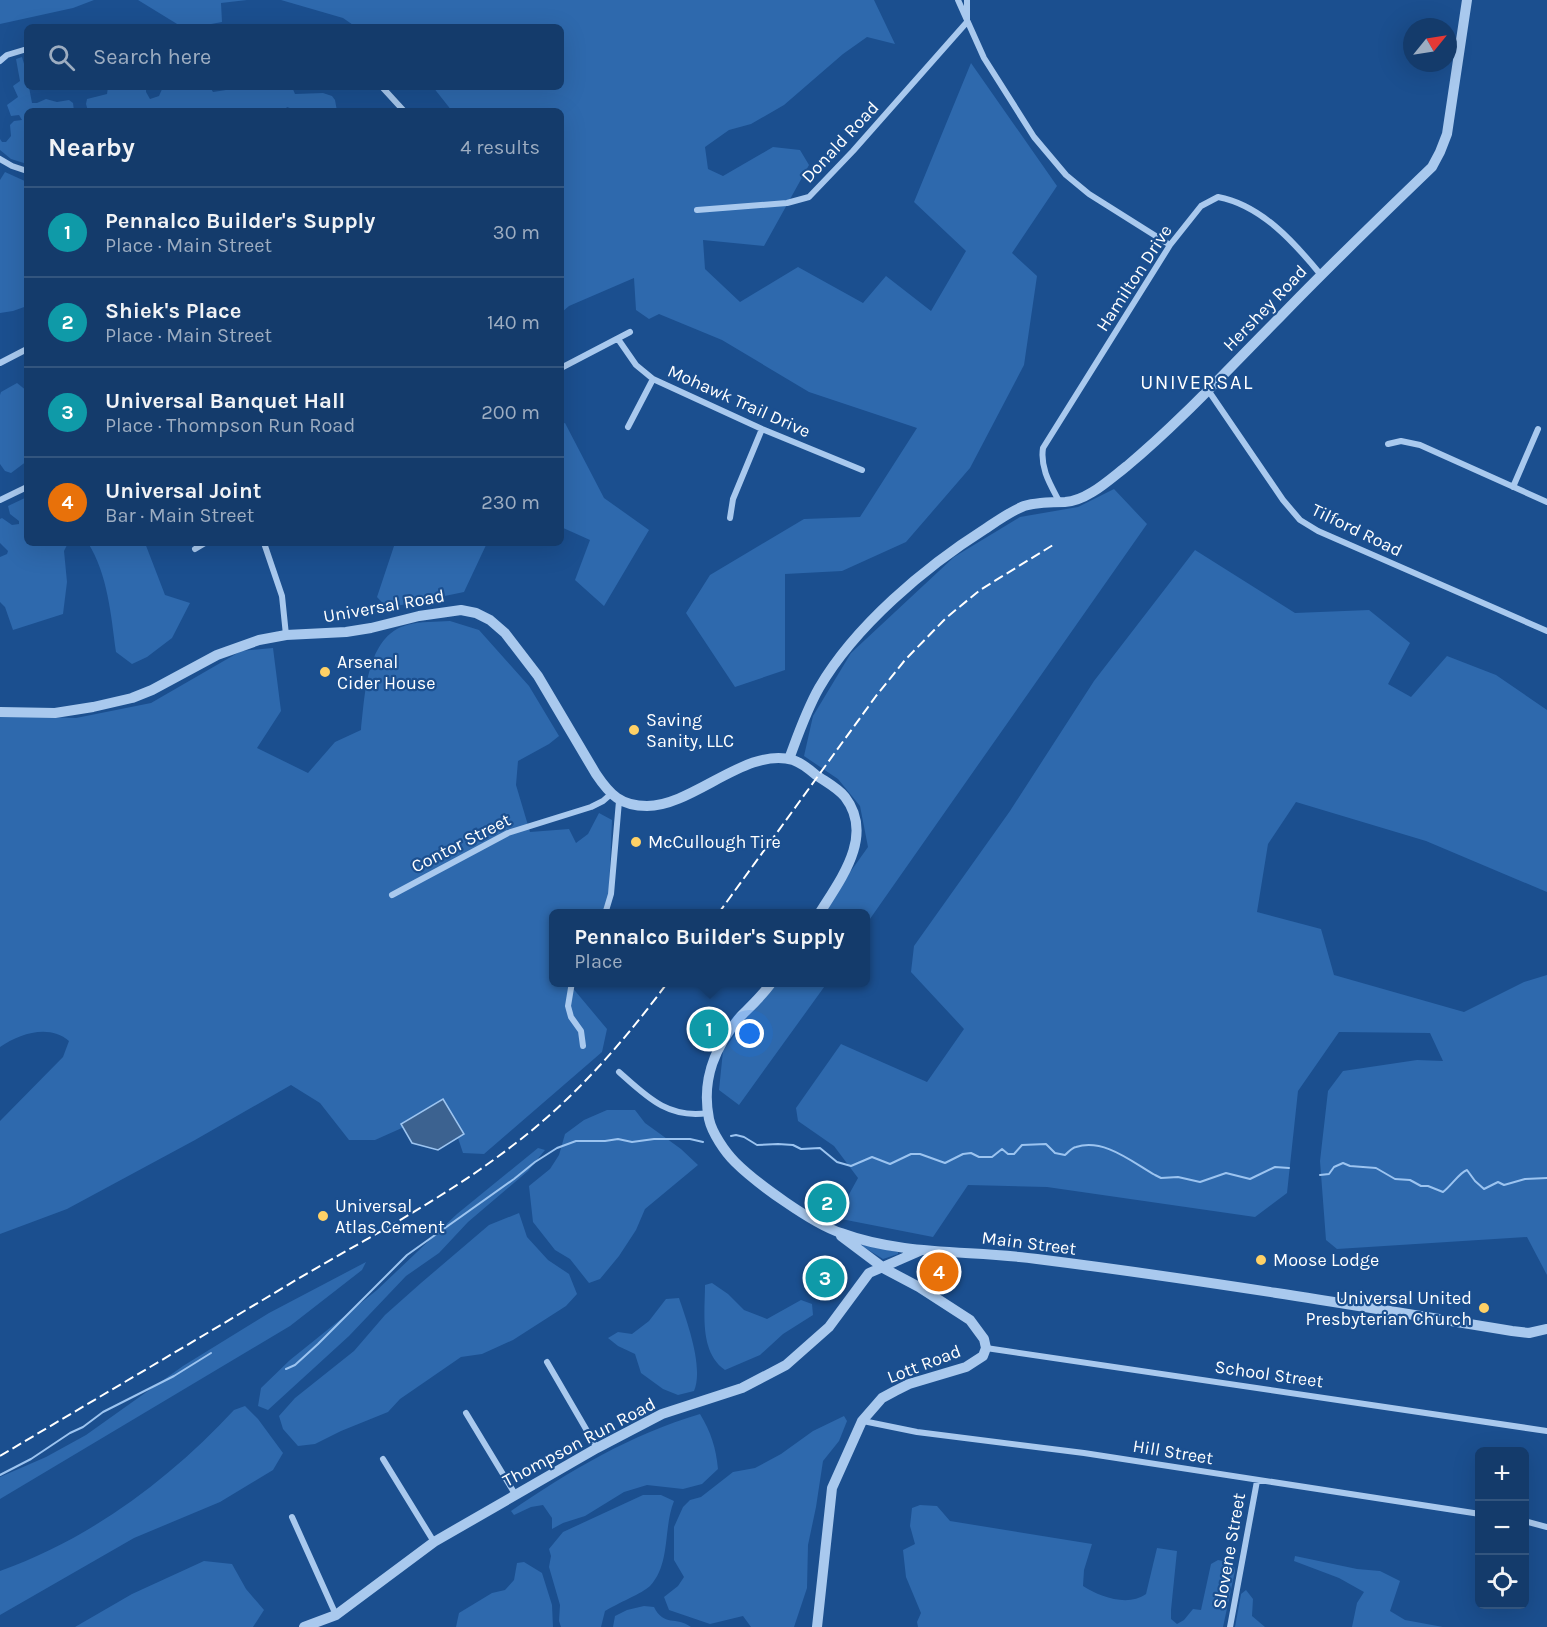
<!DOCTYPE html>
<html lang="en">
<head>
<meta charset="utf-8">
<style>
	:root { --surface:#143b6b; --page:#1d4271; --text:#f1f3f6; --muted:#9dadc1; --line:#33557e; --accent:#ffd166 }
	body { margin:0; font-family:Karla,sans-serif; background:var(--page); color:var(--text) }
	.controls { position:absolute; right:18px; bottom:18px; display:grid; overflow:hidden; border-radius:9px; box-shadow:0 6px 24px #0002 }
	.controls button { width:54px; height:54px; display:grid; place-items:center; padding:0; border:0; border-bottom:2px solid var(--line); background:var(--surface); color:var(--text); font:30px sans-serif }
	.compass { position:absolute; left:1403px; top:18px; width:54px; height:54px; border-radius:50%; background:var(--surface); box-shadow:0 6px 24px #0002; rotate:60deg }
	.you { position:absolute; left:750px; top:1034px; width:21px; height:21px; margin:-15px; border:4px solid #fff; border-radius:50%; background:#1a73e8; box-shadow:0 0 0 9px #1a73e833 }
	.badge { display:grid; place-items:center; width:39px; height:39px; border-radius:50%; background:var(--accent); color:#fff; font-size:20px; font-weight:700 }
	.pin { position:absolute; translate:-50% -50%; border:3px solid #fff; box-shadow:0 2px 6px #0006 }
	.popup { position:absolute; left:549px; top:909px; width:321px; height:78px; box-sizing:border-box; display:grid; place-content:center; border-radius:9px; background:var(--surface); filter:drop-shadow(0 2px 4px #0005); font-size:20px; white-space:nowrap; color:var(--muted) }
	.popup b { font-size:22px; color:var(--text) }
	.popup::after { content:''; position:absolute; left:50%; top:100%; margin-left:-12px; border:12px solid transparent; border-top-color:var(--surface) }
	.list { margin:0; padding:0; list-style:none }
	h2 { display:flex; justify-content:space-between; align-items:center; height:78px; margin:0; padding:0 24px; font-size:26px }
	h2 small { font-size:20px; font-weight:400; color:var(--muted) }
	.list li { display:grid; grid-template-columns:39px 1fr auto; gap:18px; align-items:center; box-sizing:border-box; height:90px; padding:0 24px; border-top:2px solid var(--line) }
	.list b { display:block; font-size:22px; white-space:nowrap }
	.list p { margin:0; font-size:20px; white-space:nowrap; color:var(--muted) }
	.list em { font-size:20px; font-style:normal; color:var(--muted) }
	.icon { flex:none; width:33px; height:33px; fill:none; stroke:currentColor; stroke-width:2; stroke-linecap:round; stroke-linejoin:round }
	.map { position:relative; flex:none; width:1547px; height:1627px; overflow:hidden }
	.search { position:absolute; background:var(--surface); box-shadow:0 6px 24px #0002; left:24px; top:24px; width:540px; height:66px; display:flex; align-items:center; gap:15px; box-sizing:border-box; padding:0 21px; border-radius:9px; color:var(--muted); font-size:22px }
	.panel { position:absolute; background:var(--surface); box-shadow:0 6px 24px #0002; left:24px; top:108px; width:540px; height:438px; border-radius:9px }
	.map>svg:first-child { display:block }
	.green { fill:#2e69ad }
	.water { fill:#3c6290; stroke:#9cc4f0; stroke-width:1.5 }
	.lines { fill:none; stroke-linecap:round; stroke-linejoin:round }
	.stream { stroke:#9cc4f0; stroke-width:2 }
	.minor { stroke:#a9c9ee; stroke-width:6 }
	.tertiary { stroke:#a9c9ee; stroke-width:10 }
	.rail { stroke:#fff; stroke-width:2; stroke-dasharray:10 4.5; stroke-linecap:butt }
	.poi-dot { fill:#ffd166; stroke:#1b4f8f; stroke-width:2 }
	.labels { text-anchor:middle; stroke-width:4.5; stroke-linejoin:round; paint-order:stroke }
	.street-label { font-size:18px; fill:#fff; stroke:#1b4f8f }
	.poi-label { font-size:18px; fill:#fff; stroke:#1b4f8f; text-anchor:start }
	.neighbourhood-label { font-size:20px; letter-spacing:1.5px; fill:#fff; stroke:#1b4f8f }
</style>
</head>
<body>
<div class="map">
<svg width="1547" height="1627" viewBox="0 0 1547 1627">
	<rect width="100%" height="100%" fill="#1b4f8f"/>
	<path class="green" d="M0 0H94L73 8 0 24Z
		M138 0H247L221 3 222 22 195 27H182Z
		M281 0H874L895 44 867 37 843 54 784 105 751 124 729 130 705 147 708 169 723 176 773 147 800 150 809 165 764 246 703 240 705 269 740 302 798 267 863 303 886 276 931 311 966 251 914 202 971 63 1057 186 1012 253 1037 276 1024 365 970 468 906 542 842 571 785 574V670L735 687 686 613 710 575 804 519 860 517 917 428 809 392 722 340 659 314 649 319 636 310 634 278 569 306 561 313V111H452L433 87H561V27H356L343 18Z
		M22 57 27 74V87H29L32 103H37L46 99 57 102 69 100 73 103 74 111H27V164L11 159 0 150V139L2 142H6L11 136 10 125 14 121 22 120 19 115 11 116 7 105 18 97 13 86 20 81 16 59Z
		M108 87H146V92L150 99 159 96 163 87H210L213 92 226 90 292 87 295 94 323 93 332 96 335 100 337 111H298L287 107 284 111H88L86 104 87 99 107 94Z
		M5 172 27 182V306L13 311 0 313V180Z
		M17 383 27 391V461L11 473 5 471 0 464V395L1 392Z
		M565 423 604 498 649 530 604 606 575 580 590 540 561 527V424Z
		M1114 489 1147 524 865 926V914L821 913 868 847 860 806 838 779 804 756 813 716 851 653 954 557 1020 517 1078 507Z
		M27 497V543H68L64 551 67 582 63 614 13 630 5 607 0 602V557L7 554 8 551 0 543V519L2 518 12 525 19 524V521L10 514 8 506Z
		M88 543H145L165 595 190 603 172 638 147 657 132 664 116 652C111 615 108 575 88 543Z
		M395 543H487L464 592 387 608 377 597Z
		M1195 550 1295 613 1369 610 1410 643 1388 684 1411 697 1447 656 1496 675 1547 710V892L1426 841 1296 802 1268 844 1257 912 1321 929 1334 975 1464 1012 1524 982 1547 975V1275L1527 1237 1337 1249 1326 1240 1320 1161 1328 1091 1343 1071 1417 1060 1443 1061 1430 1033 1339 1032 1298 1091 1287 1193 1255 1217 1047 1187 968 1185 933 1237 836 1218 858 1178 834 1146 798 1121 796 1108 841 1044 927 1082 964 1029 911 972 914 946 1010 811 1094 681Z
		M450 621 479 630 529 686 559 736 549 744 518 761 516 785 530 832 569 829 576 843 588 834 599 813 612 820 608 913 553 914V982L573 983 571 986 607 1029 602 1052 484 1154 463 1153 453 1123 440 1111 375 1140H349L320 1103 291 1085 195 1140 67 1209 0 1234V1121L63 1057 69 1041C50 1024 20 1033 0 1047V716L76 718 151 703 241 651 273 648 281 711 257 748 308 773 335 742 361 730C365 696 366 636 407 625 421 621 436 622 450 621Z
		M772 983H827L739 1105 719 1090 723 1051Z
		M607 1110H635L645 1123 681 1149 698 1165 645 1209 636 1230 619 1256 600 1279 589 1283 570 1259 555 1250 533 1222 529 1186 550 1169 559 1155 565 1134 584 1120Z
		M538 1148 545 1150 528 1171 468 1222 439 1253 406 1276 349 1336 268 1410 258 1406 261 1388 290 1360 377 1290 457 1214Z
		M519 1213 527 1237 548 1260 569 1274 577 1294 566 1306 513 1340 482 1354 461 1357 400 1399 388 1412 341 1431 315 1444 298 1446 283 1429 279 1416 295 1398 354 1351 385 1315 421 1283 489 1225Z
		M863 1245 898 1252V1254L883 1259 862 1246Z
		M366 1262 362 1270 290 1326 0 1499V1477L46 1457 86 1435 183 1366 269 1313Z
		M712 1283 728 1294 744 1310 767 1319 801 1300 812 1304 813 1315 783 1334 760 1355 725 1370C699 1352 705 1313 705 1285Z
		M679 1298C687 1322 704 1367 694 1391L678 1395 663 1389 641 1373 635 1354 618 1346 608 1338 618 1332 632 1334 649 1321 666 1299Z
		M245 1406 258 1419 283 1453 273 1470 220 1502 134 1538 0 1615V1571C90 1539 170 1479 234 1410Z
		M700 1414C711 1432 716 1448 718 1469L702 1484 683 1489 647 1485 624 1492 585 1516 563 1523 552 1529V1518L543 1505 531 1507 514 1515 511 1511C569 1471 632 1434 700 1414Z
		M844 1416 847 1421 839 1441 823 1461 816 1507 808 1545 807 1588 794 1627H751L743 1616 710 1624 669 1610 664 1597 678 1586 684 1577 674 1560V1527L683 1507 690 1500 701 1497 733 1472 755 1468 781 1454 813 1431Z
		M643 1495H661L674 1501C663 1528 671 1564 650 1586 643 1593 616 1604 605 1611L601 1627H561L559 1621 560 1605 549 1567 551 1556 549 1549 563 1532Z
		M920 1505 937 1506 950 1521 1092 1544 1084 1570 1083 1586C1100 1597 1128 1607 1146 1594L1157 1548 1177 1551 1171 1610V1619L1177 1624 1184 1620 1193 1609 1201 1610 1211 1564 1218 1560 1233 1563 1235 1571 1223 1627H918L917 1622 921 1613 906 1577 903 1550 915 1544 910 1526 912 1508Z
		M1295 1556 1357 1569 1380 1571 1400 1581 1390 1611 1405 1620 1443 1627H1352L1357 1603 1364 1592 1339 1578 1294 1561Z
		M204 1561 232 1564 246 1589 264 1610 253 1627H75L132 1594Z
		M524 1562 542 1573 552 1605 553 1627H456L459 1613 492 1593 505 1590 514 1580 517 1563Z
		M1246 1590 1253 1599 1252 1616 1265 1627H1235L1241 1594Z
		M644 1606 654 1607C664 1627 676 1616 691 1627H613L615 1616 627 1610Z"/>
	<path class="water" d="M443 1099 464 1134 438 1150 412 1143 401 1124Z"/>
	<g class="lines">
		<path class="stream" d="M731 1136 736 1135 744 1137 757 1145 778 1144 793 1145 801 1149 820 1148 837 1162 851 1166 872 1157 890 1164 911 1154H920L945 1163 963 1154 971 1153 979 1157H992L1002 1149 1008 1154H1014L1022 1145 1046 1144 1055 1153 1065 1155C1069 1152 1071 1148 1076 1147 1104 1138 1132 1162 1155 1175L1161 1178 1178 1177 1200 1182 1226 1173 1250 1179 1275 1167 1289 1168
			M1320 1175 1329 1174 1334 1167 1343 1163 1350 1166 1376 1168 1395 1179 1410 1180 1421 1186H1428L1443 1192C1451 1186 1460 1172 1467 1170L1475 1181 1484 1189 1498 1182 1504 1185 1525 1179 1547 1178
			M286 1369 295 1365 318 1344 407 1255 514 1179 535 1162 557 1148 576 1141H605L618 1139 632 1142 654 1139H690L703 1142
			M0 1475 31 1459 70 1433 83 1427 103 1412 174 1376 211 1353"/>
		<path class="minor" d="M958 0 984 58 1034 137 1066 175 1089 194 1170 245
			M0 61 7 55 27 49
			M382 87 404 111
			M0 159 12 166 27 171
			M697 210 787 203 809 197 853 151 967 22V0
			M618 339 636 365 653 379 762 429 862 470
			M0 363 27 349
			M561 368 630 332
			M1208 390 1283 500 1300 520 1318 531 1547 631
			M628 427 653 379
			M1388 444 1401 441 1420 445 1547 502
			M1513 487 1538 429
			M0 500 27 487
			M1059 501C1050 484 1040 468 1043 448L1170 245 1201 206 1218 197C1261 205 1294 242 1321 275
			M730 518 733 499 762 429
			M264 543 282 596 286 635
			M195 549 205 543
			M392 895 508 833 591 807 603 801 611 794
			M605 914 611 894 619 801
			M572 982 568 1006 571 1017 581 1031 583 1046
			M619 1072C647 1097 668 1119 708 1113
			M986 1348 1547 1431
			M547 1362 597 1448
			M466 1413 515 1494
			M863 1421 917 1432 1084 1453 1480 1514
			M383 1459 434 1542
			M292 1517 336 1615
			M1524 1521 1547 1527
			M1230 1627 1257 1481"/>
		<path class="tertiary" d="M0 712 55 713 93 707 132 698 152 690 217 655 259 640 286 635 346 632 371 628 419 616 461 610 476 613 490 620 505 633 538 676 596 774C610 795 621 806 647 806 693 806 747 746 793 760 802 763 809 769 816 775 826 782 838 788 845 797 875 836 840 880 819 914
			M789 759C798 735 806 711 819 688 855 626 925 567 985 529 997 521 1011 511 1024 506 1037 502 1052 502 1065 502 1087 501 1110 479 1127 466 1181 421 1230 367 1280 317 1329 266 1381 216 1432 167L1440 152 1447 134 1467 0
			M772 982C763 995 752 1005 741 1016 715 1046 701 1079 709 1119 712 1133 725 1152 735 1162 756 1183 813 1224 841 1233 903 1256 972 1250 1037 1259 1196 1279 1354 1305 1512 1331L1529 1333 1547 1329
			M304 1627 336 1615 434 1542 597 1448 662 1414 742 1388 786 1365 829 1327 869 1273 922 1250
			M817 1627 832 1488 862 1421 882 1398 895 1391 909 1384 966 1367 983 1356 986 1348 984 1339 970 1320 919 1287 885 1269 841 1236"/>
		<path class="rail" d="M718 914 876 696 905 660 946 618 980 590 1053 545
			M0 1456C99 1397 198 1339 296 1280 369 1237 445 1198 512 1146 573 1100 622 1044 668 982"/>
	</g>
	<g class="poi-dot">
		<circle cx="325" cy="672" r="6"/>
		<circle cx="634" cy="730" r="6"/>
		<circle cx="636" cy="842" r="6"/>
		<circle cx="323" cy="1216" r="6"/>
		<circle cx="1261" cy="1260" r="6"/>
		<circle cx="1484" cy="1308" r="6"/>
	</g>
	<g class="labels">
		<g class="street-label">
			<text transform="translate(840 142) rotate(-47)" y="6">Donald Road</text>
			<text transform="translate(1134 278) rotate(-57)" y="6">Hamilton Drive</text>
			<text transform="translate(1265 308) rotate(-46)" y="6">Hershey Road</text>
			<text transform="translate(739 401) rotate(24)" y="6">Mohawk Trail Drive</text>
			<text transform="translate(1357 530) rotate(26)" y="6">Tilford Road</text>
			<text transform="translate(384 606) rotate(-10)" y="6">Universal Road</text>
			<text transform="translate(461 843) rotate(-27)" y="6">Contor Street</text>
			<text transform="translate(1029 1243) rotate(7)" y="6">Main Street</text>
			<text transform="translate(924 1364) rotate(-21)" y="6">Lott Road</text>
			<text transform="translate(1269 1374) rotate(8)" y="6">School Street</text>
			<text transform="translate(579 1442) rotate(-28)" y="6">Thompson Run Road</text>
			<text transform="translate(1173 1452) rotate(9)" y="6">Hill Street</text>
			<text transform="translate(1229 1551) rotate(-80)" y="6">Slovene Street</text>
		</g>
		<g class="poi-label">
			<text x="337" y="668">Arsenal<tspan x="337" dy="21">Cider House</tspan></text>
			<text x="646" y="726">Saving<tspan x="646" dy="21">Sanity, LLC</tspan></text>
			<text x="648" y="848">McCullough Tire</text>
			<text x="335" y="1212">Universal<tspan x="335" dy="21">Atlas Cement</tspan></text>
			<text x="1273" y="1266">Moose Lodge</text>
			<text x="1472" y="1304" text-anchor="end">Universal United<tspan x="1472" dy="21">Presbyterian Church</tspan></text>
		</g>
		<g class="neighbourhood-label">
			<text x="1197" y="389">UNIVERSAL</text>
		</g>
	</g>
</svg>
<div class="controls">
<button>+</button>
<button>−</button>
<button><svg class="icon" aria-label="locate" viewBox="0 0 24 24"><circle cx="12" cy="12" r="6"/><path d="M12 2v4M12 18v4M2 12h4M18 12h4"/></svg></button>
</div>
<svg class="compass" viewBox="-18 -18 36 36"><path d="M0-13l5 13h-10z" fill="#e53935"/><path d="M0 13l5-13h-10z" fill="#9dadc1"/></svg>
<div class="you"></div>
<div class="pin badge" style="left:709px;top:1029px;background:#0f9aa8">1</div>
<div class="popup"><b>Pennalco Builder's Supply</b>Place</div>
<div class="pin badge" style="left:827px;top:1203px;background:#0f9aa8">2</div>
<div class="pin badge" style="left:825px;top:1278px;background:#0f9aa8">3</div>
<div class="pin badge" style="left:939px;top:1272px;background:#e8710a">4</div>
<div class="search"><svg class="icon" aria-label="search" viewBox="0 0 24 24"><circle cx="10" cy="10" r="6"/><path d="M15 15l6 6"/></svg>Search here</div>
<section class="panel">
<h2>Nearby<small>4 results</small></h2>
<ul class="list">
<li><span class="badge" style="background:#0f9aa8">1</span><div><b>Pennalco Builder's Supply</b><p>Place · Main Street</p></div><em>30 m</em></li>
<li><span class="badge" style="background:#0f9aa8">2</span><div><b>Shiek's Place</b><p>Place · Main Street</p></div><em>140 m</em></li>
<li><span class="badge" style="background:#0f9aa8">3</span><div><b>Universal Banquet Hall</b><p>Place · Thompson Run Road</p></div><em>200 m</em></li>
<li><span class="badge" style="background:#e8710a">4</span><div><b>Universal Joint</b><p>Bar · Main Street</p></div><em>230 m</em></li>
</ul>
</section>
</div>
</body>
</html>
